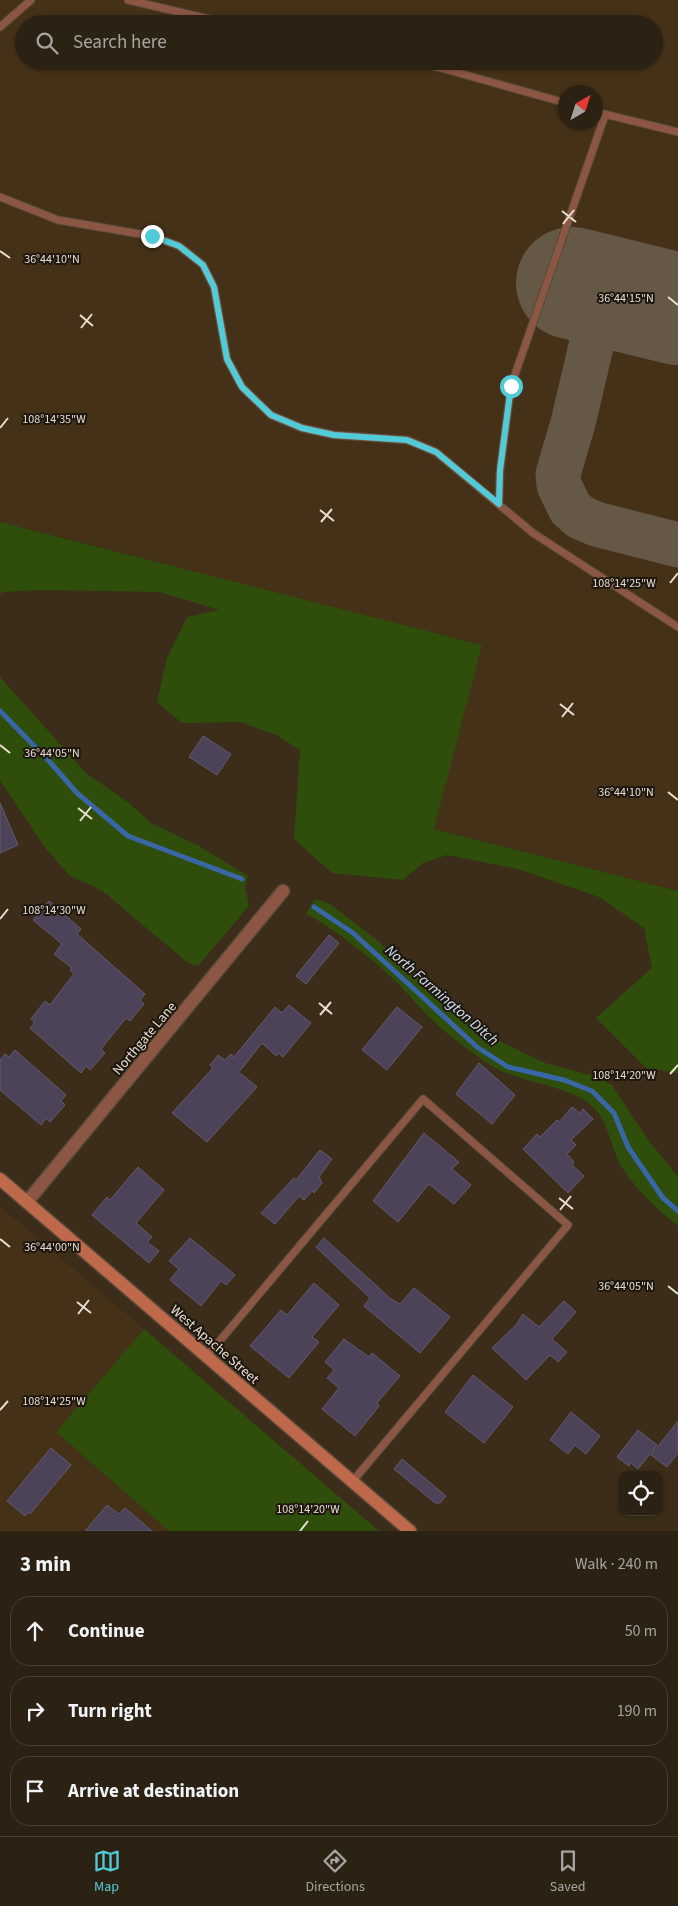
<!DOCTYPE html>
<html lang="en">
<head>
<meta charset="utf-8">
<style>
	:root { --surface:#2c2213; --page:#342a1c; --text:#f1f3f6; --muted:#a6a4a0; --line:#483f33; --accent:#52cbd8 }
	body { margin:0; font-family:"Source Sans 3",sans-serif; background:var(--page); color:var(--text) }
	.controls { position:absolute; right:15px; bottom:15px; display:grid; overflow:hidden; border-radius:10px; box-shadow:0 1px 4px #0004 }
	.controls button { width:45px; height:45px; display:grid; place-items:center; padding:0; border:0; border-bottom:1px solid var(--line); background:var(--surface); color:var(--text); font:25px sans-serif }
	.compass { position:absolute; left:558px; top:85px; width:45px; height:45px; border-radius:50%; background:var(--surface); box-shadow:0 1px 4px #0004; rotate:39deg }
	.stop { position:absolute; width:15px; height:15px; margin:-11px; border:4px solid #52cbd8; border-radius:50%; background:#fff }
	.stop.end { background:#52cbd8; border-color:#fff; box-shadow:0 1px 5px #0008 }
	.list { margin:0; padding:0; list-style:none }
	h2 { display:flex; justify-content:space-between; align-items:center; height:65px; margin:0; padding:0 20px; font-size:21px }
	h2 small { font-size:16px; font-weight:400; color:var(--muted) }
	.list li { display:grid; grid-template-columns:32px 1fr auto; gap:15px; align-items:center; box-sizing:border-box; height:70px; margin:0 10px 10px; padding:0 10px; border:1px solid var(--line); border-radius:20px }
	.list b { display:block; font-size:19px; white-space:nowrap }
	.list em { font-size:16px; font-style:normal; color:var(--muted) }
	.icon { flex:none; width:28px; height:28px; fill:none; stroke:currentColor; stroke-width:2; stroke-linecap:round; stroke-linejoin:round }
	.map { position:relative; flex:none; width:678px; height:1531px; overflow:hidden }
	.search { position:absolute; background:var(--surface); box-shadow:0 1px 4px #0004; left:15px; right:15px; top:15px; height:55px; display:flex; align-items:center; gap:12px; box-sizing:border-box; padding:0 18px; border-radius:28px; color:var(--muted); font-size:19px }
	.sheet { height:305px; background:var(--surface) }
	nav { display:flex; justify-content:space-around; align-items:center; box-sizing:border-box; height:70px; border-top:1px solid var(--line); background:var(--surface); font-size:14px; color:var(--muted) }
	nav a { display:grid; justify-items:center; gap:2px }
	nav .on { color:var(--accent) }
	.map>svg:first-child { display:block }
	.built { fill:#443117; fill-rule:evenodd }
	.green { fill:#2f4d0b }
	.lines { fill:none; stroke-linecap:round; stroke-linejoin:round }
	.stream { stroke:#3966a5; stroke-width:5 }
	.taxiway { stroke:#655846; stroke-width:45 }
	.runway { stroke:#655846; stroke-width:112 }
	.building { fill:#4c4359; stroke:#635a71 }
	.service-casing { stroke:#574937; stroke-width:9 }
	.minor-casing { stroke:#574937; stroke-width:15 }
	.secondary-casing { stroke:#574937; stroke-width:15 }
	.service { stroke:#8c5644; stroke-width:7 }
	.minor { stroke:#8c5644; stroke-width:12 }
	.secondary { stroke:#be694c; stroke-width:12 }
	.route { stroke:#52cbd8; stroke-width:6 }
	.ticks { fill:none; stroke:#e8dfd3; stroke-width:2 }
	.labels { text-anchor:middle; stroke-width:4; stroke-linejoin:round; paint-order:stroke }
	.street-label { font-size:14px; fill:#e8dfd3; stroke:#1d160e }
	.water-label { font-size:15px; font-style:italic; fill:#d4e1f3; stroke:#1d160e }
	.ticks-label { font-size:12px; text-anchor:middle; fill:#e8dfd3; stroke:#1d160e; stroke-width:4; stroke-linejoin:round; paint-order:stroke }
</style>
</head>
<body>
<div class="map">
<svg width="678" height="1531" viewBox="0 0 678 1531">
	<rect width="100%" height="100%" fill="#3b2d19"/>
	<path class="built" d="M0 0H678V891L433 829 481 645 0 522ZM24 24H654V61H24ZM566 92H596V122H566Z
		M0 1206 144 1329 56 1432 169 1531H0Z"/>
	<path class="green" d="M0 522 482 645 434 829 678 891V1073L646 1068 596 1018 652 968 644 928 599 897 518 869 447 855 423 863 403 880 332 873 294 839 300 750 276 735 240 722 182 723 157 702 167 658 187 617 219 610 160 592 42 590 2 592 0 595Z
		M0 677 86 773 129 803 151 823 199 846 248 876 245 887 249 906 198 966 188 963 105 893 91 885 70 876 46 849 0 780Z
		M315 899 329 903 373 937 487 1035 545 1063 594 1076 612 1085 647 1138 678 1177V1226C656 1208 636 1190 621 1166 611 1148 609 1123 594 1108 570 1084 519 1084 490 1065 469 1051 445 1033 427 1015 415 1003 404 989 391 977 366 954 336 930 306 914Z
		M144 1329 379 1531H169L56 1432Z"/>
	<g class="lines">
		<path class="stream" d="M0 711 49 761 77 793 128 836 242 879
			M314 907 353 933 477 1047 508 1067 564 1080 592 1091 614 1113 628 1147 663 1198 678 1211"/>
		<path class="taxiway" d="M604 291 573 423 558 474 559 485 570 508 580 517 596 524 678 545"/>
		<path class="runway" d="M572 283 678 309"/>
	</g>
	<path class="building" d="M203 736 231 754 217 775 189 757Z
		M0 803 18 845 0 853Z
		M49 901 81 929 77 934 145 994 140 1000 144 1004 130 1021 126 1018 101 1049 105 1053 90 1070 86 1066 81 1073 30 1028 35 1022 31 1019 45 1001 50 1005 74 974 70 970 72 968 54 954 62 944 33 920Z
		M329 935 339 943 306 984 296 976Z
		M289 1005 311 1023 283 1057 278 1053 276 1056 262 1043 239 1072 257 1087 207 1142 172 1113 213 1068 210 1065 218 1055 225 1060 231 1054 234 1057 275 1007 282 1013Z
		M397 1007 422 1027 387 1070 362 1050Z
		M15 1050 66 1095 61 1101 65 1105 50 1122 46 1118 41 1125 0 1090V1060L5 1054 9 1057Z
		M479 1063 515 1095 492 1124 456 1094Z
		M572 1107 580 1113 583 1109 593 1119 571 1140 576 1145 567 1154 574 1162 572 1165 584 1176 568 1193 523 1149 537 1134 540 1137 557 1120 559 1122Z
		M424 1133 459 1162 452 1169 471 1185 454 1204 429 1184 398 1222 373 1201Z
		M320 1150 332 1159 319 1177 322 1183 314 1193 312 1191 304 1200 299 1196 275 1224 261 1213 294 1178 296 1180Z
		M138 1167 164 1190 136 1223 152 1237 147 1242 159 1251 149 1263 92 1215 107 1197 110 1200Z
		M190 1238 235 1275 226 1285 221 1281 201 1306 170 1280 179 1269 169 1261Z
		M324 1238 391 1299 400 1304 414 1288 450 1317 420 1353 364 1306 370 1298 316 1247Z
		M314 1283 339 1305 312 1337 319 1342 289 1378 250 1346 281 1310 287 1315Z
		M564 1301 576 1312 552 1339 567 1352 558 1362 550 1355 526 1380 492 1348 516 1325 523 1314 539 1327Z
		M344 1339 369 1357 372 1353 400 1376 377 1403 379 1406 355 1436 322 1409 339 1388 327 1378 334 1370 325 1362Z
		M473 1375 513 1407 484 1443 445 1412Z
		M571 1412 600 1436 586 1454 575 1445 568 1454 550 1440Z
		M678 1421V1453L667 1467 651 1455Z
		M638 1430 657 1445 638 1469 631 1463 629 1466 617 1457Z
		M51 1448 71 1465 30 1514 28 1512 25 1516 7 1501Z
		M402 1459 446 1496 440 1503H435L394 1469Z
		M107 1505 119 1514 125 1508 152 1531H85Z"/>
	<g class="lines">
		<g class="service-casing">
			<path id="service" d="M128 0 231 24
				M0 27 31 0
				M407 61 441 68 566 103
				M596 112 678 132
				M0 197 58 220 152 236 179 246 203 265 214 287 227 359 242 387 271 415 302 428 334 435 407 440 436 452 533 533 678 627
				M499 504 500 471 511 386 605 115
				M207 1356 423 1099 568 1225 352 1482"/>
		</g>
		<g class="minor-casing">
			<path id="minor" d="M27 1202 283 891"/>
		</g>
		<g class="secondary-casing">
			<path id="secondary" d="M0 1179 410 1531"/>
		</g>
		<use href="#service" class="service"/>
		<use href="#minor" class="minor"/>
		<use href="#secondary" class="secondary"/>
	</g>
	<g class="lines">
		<path class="route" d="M152 236 179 246 203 265 214 287 227 359 242 387 271 415 302 428 334 435 407 440 436 452 499 504 500 470 511 386"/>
	</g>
	<path class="ticks" d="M562 211 576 222M563 224 574 210M0 251 10 258M668 297 678 305M80 315 93 326M81 328 92 314M0 428 8 418M320 510 334 521M321 522 332 509M670 583 678 573M560 704 574 715M562 717 573 703M0 745 10 753M668 792 678 800M78 808 92 819M80 821 91 807M0 919 8 909M319 1003 332 1014M320 1015 331 1002M670 1074 678 1065M559 1198 573 1209M560 1210 571 1196M0 1239 10 1247M668 1286 678 1294M77 1302 91 1313M78 1314 89 1300M0 1410 8 1401M300 1531 308 1521"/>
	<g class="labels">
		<g class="street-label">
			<text transform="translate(144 1038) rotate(-50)" y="5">Northgate Lane</text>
			<text transform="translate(215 1344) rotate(41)" y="5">West Apache Street</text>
		</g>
		<g class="water-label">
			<text transform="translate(442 995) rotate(41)" y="5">North Farmington Ditch</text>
		</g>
	</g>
	<g class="ticks-label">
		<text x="52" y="263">36°44'10"N</text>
		<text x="626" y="302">36°44'15"N</text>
		<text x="54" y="423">108°14'35"W</text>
		<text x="624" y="587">108°14'25"W</text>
		<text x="52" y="757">36°44'05"N</text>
		<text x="626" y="796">36°44'10"N</text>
		<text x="54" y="914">108°14'30"W</text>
		<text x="624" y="1079">108°14'20"W</text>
		<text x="52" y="1251">36°44'00"N</text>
		<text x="626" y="1290">36°44'05"N</text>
		<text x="54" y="1405">108°14'25"W</text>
		<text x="308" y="1513">108°14'20"W</text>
	</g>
</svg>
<div class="controls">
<button><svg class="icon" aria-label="locate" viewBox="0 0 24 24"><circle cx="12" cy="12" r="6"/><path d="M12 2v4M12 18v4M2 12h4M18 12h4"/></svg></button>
</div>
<svg class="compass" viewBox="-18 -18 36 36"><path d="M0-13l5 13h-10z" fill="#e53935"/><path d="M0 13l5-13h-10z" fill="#a6a4a0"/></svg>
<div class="stop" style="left:511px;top:386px"></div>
<div class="stop end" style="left:152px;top:236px"></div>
<div class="search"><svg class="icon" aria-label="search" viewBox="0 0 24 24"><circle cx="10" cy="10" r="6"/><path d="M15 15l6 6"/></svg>Search here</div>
</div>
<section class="sheet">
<h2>3 min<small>Walk · 240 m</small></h2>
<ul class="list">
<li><svg class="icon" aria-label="ahead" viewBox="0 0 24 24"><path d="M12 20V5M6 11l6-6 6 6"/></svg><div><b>Continue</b></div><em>50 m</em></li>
<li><svg class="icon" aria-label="right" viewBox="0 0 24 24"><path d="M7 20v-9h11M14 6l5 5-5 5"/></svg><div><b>Turn right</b></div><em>190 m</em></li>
<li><svg class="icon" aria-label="arrive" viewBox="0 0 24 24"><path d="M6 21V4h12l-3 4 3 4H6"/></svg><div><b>Arrive at destination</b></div></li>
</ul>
</section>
<nav>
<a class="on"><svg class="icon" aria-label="map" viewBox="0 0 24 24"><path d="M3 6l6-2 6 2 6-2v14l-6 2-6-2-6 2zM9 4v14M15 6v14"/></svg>Map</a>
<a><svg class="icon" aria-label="directions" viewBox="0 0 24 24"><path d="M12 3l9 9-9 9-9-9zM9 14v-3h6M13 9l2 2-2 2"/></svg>Directions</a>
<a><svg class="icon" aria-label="saved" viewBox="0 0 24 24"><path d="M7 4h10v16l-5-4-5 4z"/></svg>Saved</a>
</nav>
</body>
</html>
